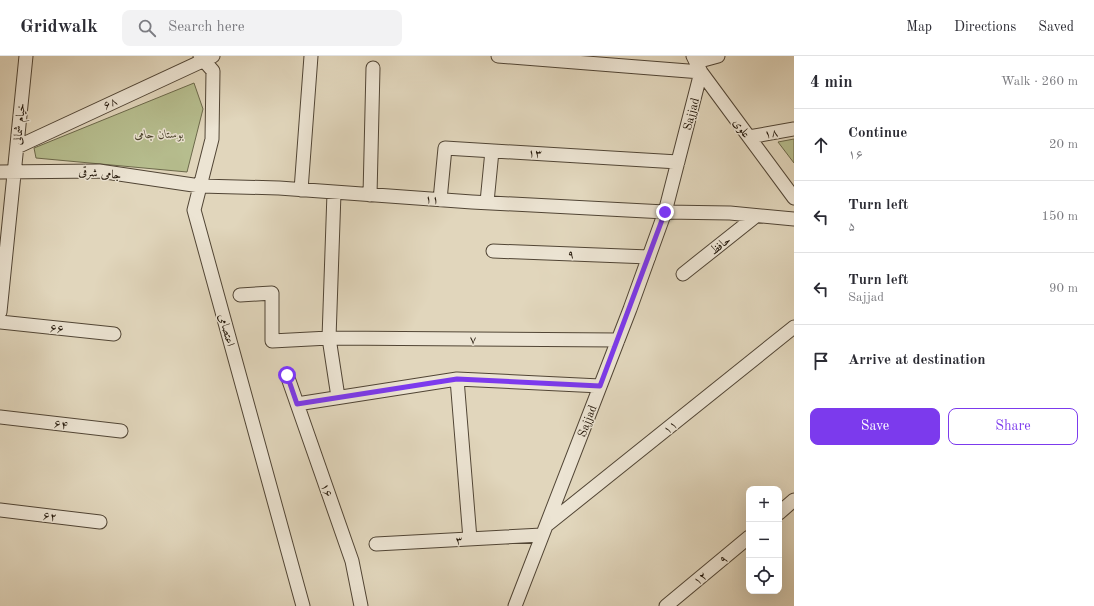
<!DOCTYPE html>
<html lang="en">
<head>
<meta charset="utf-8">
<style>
	:root { --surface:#fff; --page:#f2f2f3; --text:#2b2b33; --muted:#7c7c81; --line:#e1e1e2; --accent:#7c3aed }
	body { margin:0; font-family:"Old Standard TT",Amiri,serif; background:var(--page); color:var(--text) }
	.controls { position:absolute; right:12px; bottom:12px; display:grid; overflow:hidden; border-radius:8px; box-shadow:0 4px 16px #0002 }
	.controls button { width:36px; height:36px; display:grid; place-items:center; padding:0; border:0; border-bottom:1px solid var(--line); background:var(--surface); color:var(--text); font:20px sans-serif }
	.stop { position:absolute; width:12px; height:12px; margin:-9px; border:3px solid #7c3aed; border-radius:50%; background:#fff }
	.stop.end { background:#7c3aed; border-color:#fff; box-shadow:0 1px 4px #0008 }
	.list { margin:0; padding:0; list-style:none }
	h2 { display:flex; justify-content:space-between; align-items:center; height:52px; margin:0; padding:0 16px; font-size:17px }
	h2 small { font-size:13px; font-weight:400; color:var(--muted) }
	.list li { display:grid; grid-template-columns:26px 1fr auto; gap:12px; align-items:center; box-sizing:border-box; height:72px; padding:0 16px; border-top:1px solid var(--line) }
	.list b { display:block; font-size:15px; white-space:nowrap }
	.list p { margin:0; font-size:13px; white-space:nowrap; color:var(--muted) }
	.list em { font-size:13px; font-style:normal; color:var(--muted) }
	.actions { display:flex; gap:8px; padding:12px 16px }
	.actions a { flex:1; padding:9px 0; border:1px solid var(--accent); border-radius:8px; text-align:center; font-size:14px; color:var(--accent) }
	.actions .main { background:var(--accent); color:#fff }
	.icon { flex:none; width:22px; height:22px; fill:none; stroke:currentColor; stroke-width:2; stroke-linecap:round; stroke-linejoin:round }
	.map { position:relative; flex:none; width:794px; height:550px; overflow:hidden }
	header { display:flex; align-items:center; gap:24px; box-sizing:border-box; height:56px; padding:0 20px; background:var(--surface); border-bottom:1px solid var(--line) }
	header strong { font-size:19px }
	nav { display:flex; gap:22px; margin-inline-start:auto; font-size:14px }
	.search { width:280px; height:36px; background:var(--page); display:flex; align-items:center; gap:10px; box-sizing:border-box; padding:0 14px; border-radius:8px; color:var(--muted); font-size:15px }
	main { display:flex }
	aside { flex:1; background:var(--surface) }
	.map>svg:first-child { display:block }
	.green { fill:#b6bd8e; stroke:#6c694b }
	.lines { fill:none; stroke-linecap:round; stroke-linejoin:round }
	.minor-casing { stroke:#514535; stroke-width:15 }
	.minor { stroke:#ece4d3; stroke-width:13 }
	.route { stroke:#7c3aed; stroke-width:5 }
	.labels { text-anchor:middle; stroke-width:3; stroke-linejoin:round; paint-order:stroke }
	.street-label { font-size:12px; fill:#211508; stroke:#ece4d3 }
	.park-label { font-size:12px; font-style:italic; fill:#4e4730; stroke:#ece4d3 }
</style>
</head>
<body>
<header>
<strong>Gridwalk</strong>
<div class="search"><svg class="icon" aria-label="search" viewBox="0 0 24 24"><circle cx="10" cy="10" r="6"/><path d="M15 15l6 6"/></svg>Search here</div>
<nav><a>Map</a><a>Directions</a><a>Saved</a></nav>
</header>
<main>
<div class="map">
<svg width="794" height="550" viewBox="0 0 794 550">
	<rect width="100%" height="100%" fill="#e1d6bc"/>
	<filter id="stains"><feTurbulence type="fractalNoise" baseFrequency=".005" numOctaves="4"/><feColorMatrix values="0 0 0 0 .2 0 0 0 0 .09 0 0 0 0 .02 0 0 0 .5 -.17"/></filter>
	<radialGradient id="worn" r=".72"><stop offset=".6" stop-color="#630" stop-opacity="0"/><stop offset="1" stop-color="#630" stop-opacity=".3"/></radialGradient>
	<path class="green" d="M194 27 203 53 187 116 36 102 34 92Z
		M794 83V107L778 86Z"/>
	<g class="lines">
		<g class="minor-casing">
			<path id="minor" d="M200 0 213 15 212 83 194 154 303 550
				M498 0 701 16 665 156 630 253 515 550
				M693 0 701 16 794 142
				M696 6 718 0
				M749 81 794 73
				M17 91 213 0
				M0 116 99 115 200 130 279 132 472 146 665 156 730 157 794 163
				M301 134 311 0
				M334 137 329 282 338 341
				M370 139 373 12
				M440 144 445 92 678 106
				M487 146 492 95
				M493 195 649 201
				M683 218 756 160
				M240 239 272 237V285L329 282 618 284
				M0 256 26 0
				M0 266 114 278
				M287 319 352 505 361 550
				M457 323 470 483
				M297 348 457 323 600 330
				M0 361 121 375
				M0 454 100 466
				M779 457 794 444
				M547 469 794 271
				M376 488 542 479
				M666 550 749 481"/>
		</g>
		<use href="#minor" class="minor"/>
	</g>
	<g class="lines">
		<path class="route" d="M287 319 297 348 457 323 600 330 665 156"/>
	</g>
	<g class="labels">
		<g class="street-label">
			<text transform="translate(110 47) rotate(-25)" y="4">۶۸</text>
			<text transform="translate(691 58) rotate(-75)" y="4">Sajjad</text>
			<text transform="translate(19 68) rotate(-84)" y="4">خیام شمالی</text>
			<text transform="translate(742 72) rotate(54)" y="4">علوی</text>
			<text transform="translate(771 77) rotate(-9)" y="4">۱۸</text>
			<text transform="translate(535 97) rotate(4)" y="4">۱۳</text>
			<text transform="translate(100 117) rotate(5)" y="4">جامی شرقی</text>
			<text transform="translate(432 143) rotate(4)" y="4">۱۱</text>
			<text transform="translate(720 189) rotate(-39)" y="4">حافظ</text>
			<text transform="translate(571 198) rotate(2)" y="4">۹</text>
			<text transform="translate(57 272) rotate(6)" y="4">۶۶</text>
			<text transform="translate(227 274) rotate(75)" y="4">اعتصامی</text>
			<text x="473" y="287">۷</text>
			<text transform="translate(587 365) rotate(-69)" y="4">Sajjad</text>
			<text transform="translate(61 368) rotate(7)" y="4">۶۴</text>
			<text transform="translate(670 371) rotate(-39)" y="4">۱۱</text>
			<text transform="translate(327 434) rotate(71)" y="4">۱۶</text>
			<text transform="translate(50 460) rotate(7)" y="4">۶۲</text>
			<text transform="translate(459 484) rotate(-3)" y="4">۳</text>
			<text transform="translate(723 503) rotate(-40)" y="4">۹</text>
			<text transform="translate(700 522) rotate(-39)" y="4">۱۲</text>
		</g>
		<g class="park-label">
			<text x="159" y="82">بوستان جامی</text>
		</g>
	</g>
	<rect width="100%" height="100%" filter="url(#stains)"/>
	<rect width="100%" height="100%" fill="url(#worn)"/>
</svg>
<div class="controls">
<button>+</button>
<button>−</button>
<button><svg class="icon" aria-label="locate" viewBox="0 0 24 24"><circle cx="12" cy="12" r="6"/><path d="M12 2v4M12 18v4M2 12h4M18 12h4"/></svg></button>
</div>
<div class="stop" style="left:287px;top:319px"></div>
<div class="stop end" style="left:665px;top:156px"></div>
</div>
<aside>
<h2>4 min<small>Walk · 260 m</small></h2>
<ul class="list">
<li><svg class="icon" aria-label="ahead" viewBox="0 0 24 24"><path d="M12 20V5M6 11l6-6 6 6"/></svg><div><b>Continue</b><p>۱۶</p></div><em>20 m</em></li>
<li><svg class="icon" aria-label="left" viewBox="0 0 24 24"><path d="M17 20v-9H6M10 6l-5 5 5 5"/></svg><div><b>Turn left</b><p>۵</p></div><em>150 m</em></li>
<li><svg class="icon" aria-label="left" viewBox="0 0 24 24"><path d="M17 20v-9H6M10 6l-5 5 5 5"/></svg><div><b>Turn left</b><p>Sajjad</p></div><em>90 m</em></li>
<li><svg class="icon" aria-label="arrive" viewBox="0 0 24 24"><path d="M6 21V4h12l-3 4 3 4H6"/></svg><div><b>Arrive at destination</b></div></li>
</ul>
<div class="actions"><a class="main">Save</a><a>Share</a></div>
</aside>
</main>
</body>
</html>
